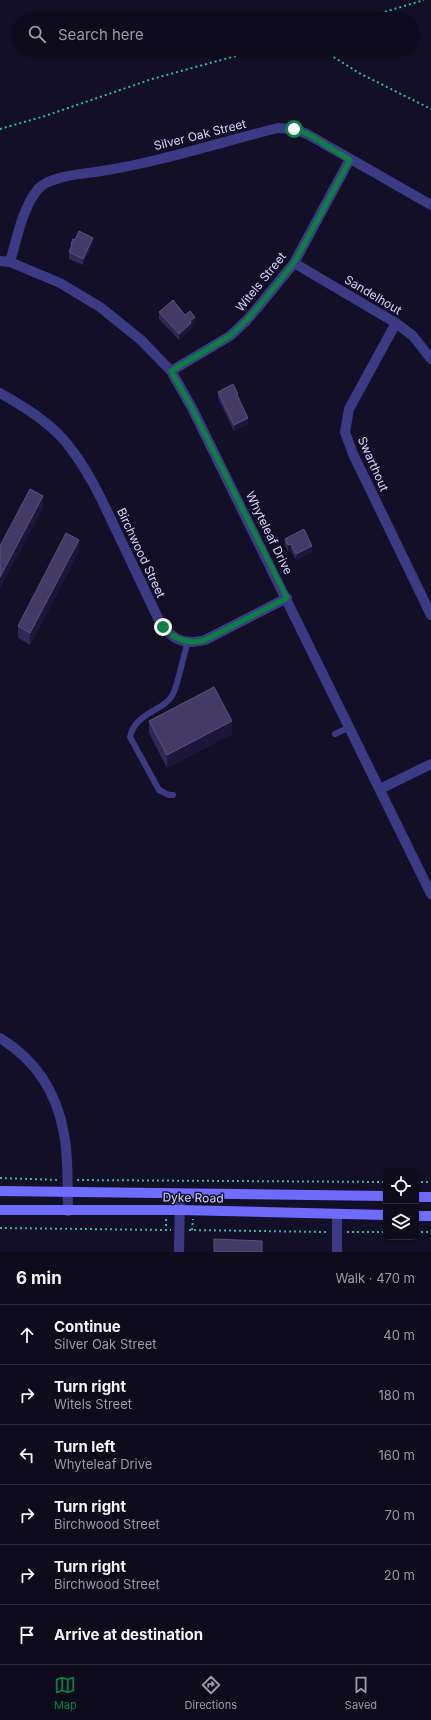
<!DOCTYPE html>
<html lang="en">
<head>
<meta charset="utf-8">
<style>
	:root { --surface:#0e0b1c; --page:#171425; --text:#f1f3f6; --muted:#9b9ba3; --line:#2e2b3b; --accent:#0b8043 }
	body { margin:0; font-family:Inter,sans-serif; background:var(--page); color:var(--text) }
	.controls { position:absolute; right:12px; bottom:12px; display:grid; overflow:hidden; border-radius:8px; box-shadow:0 1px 3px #0004 }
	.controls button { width:36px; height:36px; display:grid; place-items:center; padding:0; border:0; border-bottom:1px solid var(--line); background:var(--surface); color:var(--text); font:20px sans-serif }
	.stop { position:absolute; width:12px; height:12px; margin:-9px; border:3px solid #0b8043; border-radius:50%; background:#fff }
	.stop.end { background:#0b8043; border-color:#fff; box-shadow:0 1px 4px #0008 }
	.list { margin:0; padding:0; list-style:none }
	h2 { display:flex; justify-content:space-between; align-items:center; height:52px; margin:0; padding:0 16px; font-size:17px }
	h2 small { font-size:13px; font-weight:400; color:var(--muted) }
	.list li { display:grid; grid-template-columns:26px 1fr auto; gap:12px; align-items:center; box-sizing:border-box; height:60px; padding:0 16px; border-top:1px solid var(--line) }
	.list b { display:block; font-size:15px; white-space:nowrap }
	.list p { margin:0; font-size:13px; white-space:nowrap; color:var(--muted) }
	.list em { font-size:13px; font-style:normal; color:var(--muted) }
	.icon { flex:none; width:22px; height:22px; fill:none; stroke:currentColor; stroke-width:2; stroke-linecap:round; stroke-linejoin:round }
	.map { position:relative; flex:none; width:431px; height:1252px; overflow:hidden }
	.search { position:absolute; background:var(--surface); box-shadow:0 1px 3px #0004; left:12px; right:12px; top:12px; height:44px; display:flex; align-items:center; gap:10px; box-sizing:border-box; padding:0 14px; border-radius:22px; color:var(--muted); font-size:15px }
	.sheet { height:412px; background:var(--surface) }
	nav { display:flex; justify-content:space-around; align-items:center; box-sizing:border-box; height:56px; border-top:1px solid var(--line); background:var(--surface); font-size:11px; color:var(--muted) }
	nav a { display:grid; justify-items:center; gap:2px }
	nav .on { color:var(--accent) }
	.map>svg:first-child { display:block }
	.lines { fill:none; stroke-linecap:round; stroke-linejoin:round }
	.path { stroke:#2fb8b0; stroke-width:2; stroke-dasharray:2 3; stroke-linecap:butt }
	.lane { stroke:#3d3a85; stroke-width:6 }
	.street { stroke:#3d3a85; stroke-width:10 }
	.secondary { stroke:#6f6bff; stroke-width:10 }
	.wall { fill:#312854 }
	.shaded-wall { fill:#1d163a }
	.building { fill:#433a66; stroke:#5a527e }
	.route { stroke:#0b8043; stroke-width:5 }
	.labels { text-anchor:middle; stroke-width:3; stroke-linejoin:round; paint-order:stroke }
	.street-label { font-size:12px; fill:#d9d4ff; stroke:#130f26 }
</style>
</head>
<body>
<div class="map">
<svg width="431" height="1252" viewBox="0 0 431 1252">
	<rect width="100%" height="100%" fill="#130f26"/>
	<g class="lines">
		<path class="path" d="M361 19 424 0
			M321 49 359 73 431 109
			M0 129 45 116 152 79 261 49
			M0 1178 59 1180
			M77 1180 386 1182
			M416 1182H431
			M166 1219V1230H171
			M0 1228 166 1230
			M189 1230 327 1232
			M192 1230 193 1219
			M347 1232H386
			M416 1232H431"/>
		<path class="lane" d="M335 734 350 727
			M173 795H169L159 790 130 737C135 712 165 711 173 694 179 681 183 656 188 642"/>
		<path class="street" d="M0 261 10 262 60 283 100 307 141 340 171 371 192 408 431 894
			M10 262C17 238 22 209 38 189 49 177 79 174 95 172 157 163 217 143 278 128L294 129 307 134 431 205
			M294 263 396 323 413 336 431 359
			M396 323 349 409 345 432 353 454 431 615
			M171 371 230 336 246 321 259 306 294 263 350 159
			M0 393C23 406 46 420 64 440 87 467 102 500 117 532 131 561 144 589 158 618 169 638 182 646 205 640L287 598
			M380 789 431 764
			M0 1038C36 1060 57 1093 64 1134 69 1159 67 1186 68 1211
			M337 1214V1252
			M179 1252 180 1194"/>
		<path class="secondary" d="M0 1191 386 1196
			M416 1197H431
			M0 1210H180L386 1215
			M416 1216H431"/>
	</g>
	<path class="wall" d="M71 244H93L83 265 69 259V252L71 249Z
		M159 312 185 315 195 323 191 326V329L179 340 159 319Z
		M218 392 238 399 248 424 234 431 218 398Z
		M285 539 312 552 296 560 291 551 288 552 285 545Z
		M79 552 30 645 18 638V626Z
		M149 721 232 734 167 768 149 733Z"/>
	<path class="shaded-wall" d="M93 238V244L83 265V259Z
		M195 317V323L191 326V329L179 340V334L190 321Z
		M248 418V424L234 431V425Z
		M43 496V508L0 589V577Z
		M79 540V552L30 645V633Z
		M291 544V551L288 552V545Z
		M312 546V552L296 560V554Z
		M232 721V734L167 768V755Z"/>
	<path class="building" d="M79 231 93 238 83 259 69 252 72 245 71 244 73 239 75 240Z
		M173 300 185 315 190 311 195 317 190 321 191 323 179 334 159 312Z
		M233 384 238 394 237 395 248 418 234 425 218 392Z
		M30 489 43 496 0 577V546Z
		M304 529 312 546 296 554 291 544 288 545 285 539Z
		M66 533 79 540 30 633 18 626Z
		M214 687 232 721 167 755 149 721Z
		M214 1239 262 1241V1252H214Z"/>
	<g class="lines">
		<path class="route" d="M163 627C175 640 188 645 205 640L287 598 192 408 171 371 230 336 246 321 259 306 294 263 350 160 308 134 294 129"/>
	</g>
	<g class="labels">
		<g class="street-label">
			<text transform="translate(200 135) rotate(-14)" y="4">Silver Oak Street</text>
			<text transform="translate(261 282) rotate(-51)" y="4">Witels Street</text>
			<text transform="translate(373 295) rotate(31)" y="4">Sandelhout</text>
			<text transform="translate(373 464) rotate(66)" y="4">Swarthout</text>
			<text transform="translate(269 533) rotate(64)" y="4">Whyteleaf Drive</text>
			<text transform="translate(141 553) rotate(65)" y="4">Birchwood Street</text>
			<text transform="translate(193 1198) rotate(1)" y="4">Dyke Road</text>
		</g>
	</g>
</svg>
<div class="controls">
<button><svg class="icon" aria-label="locate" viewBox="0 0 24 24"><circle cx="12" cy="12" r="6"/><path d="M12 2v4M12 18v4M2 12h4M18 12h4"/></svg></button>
<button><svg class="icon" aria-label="layers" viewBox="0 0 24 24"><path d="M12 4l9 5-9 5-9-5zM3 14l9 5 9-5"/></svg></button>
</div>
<div class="stop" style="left:294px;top:129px"></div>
<div class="stop end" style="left:163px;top:627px"></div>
<div class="search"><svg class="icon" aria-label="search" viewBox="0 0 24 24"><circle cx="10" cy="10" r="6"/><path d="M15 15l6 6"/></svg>Search here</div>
</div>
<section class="sheet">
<h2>6 min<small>Walk · 470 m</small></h2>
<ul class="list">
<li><svg class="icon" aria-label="ahead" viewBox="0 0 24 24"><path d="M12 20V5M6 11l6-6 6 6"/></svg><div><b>Continue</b><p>Silver Oak Street</p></div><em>40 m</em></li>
<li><svg class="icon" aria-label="right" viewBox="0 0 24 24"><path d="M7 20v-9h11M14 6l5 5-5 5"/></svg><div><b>Turn right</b><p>Witels Street</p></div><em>180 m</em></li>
<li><svg class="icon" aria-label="left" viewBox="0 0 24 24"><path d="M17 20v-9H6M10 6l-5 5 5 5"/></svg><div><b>Turn left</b><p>Whyteleaf Drive</p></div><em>160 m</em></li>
<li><svg class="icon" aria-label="right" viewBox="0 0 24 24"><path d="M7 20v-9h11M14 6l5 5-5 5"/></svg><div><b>Turn right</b><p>Birchwood Street</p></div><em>70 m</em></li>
<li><svg class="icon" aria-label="right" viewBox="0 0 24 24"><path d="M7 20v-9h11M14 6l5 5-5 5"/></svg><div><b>Turn right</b><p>Birchwood Street</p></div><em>20 m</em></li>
<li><svg class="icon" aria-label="arrive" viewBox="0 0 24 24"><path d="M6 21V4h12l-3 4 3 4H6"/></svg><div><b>Arrive at destination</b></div></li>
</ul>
</section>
<nav>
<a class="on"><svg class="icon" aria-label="map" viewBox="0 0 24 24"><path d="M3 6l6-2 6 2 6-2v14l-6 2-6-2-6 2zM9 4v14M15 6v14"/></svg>Map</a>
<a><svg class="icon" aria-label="directions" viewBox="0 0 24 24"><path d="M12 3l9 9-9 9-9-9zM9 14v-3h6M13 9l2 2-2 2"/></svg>Directions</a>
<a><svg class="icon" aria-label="saved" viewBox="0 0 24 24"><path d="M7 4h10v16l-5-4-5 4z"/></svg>Saved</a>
</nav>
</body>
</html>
